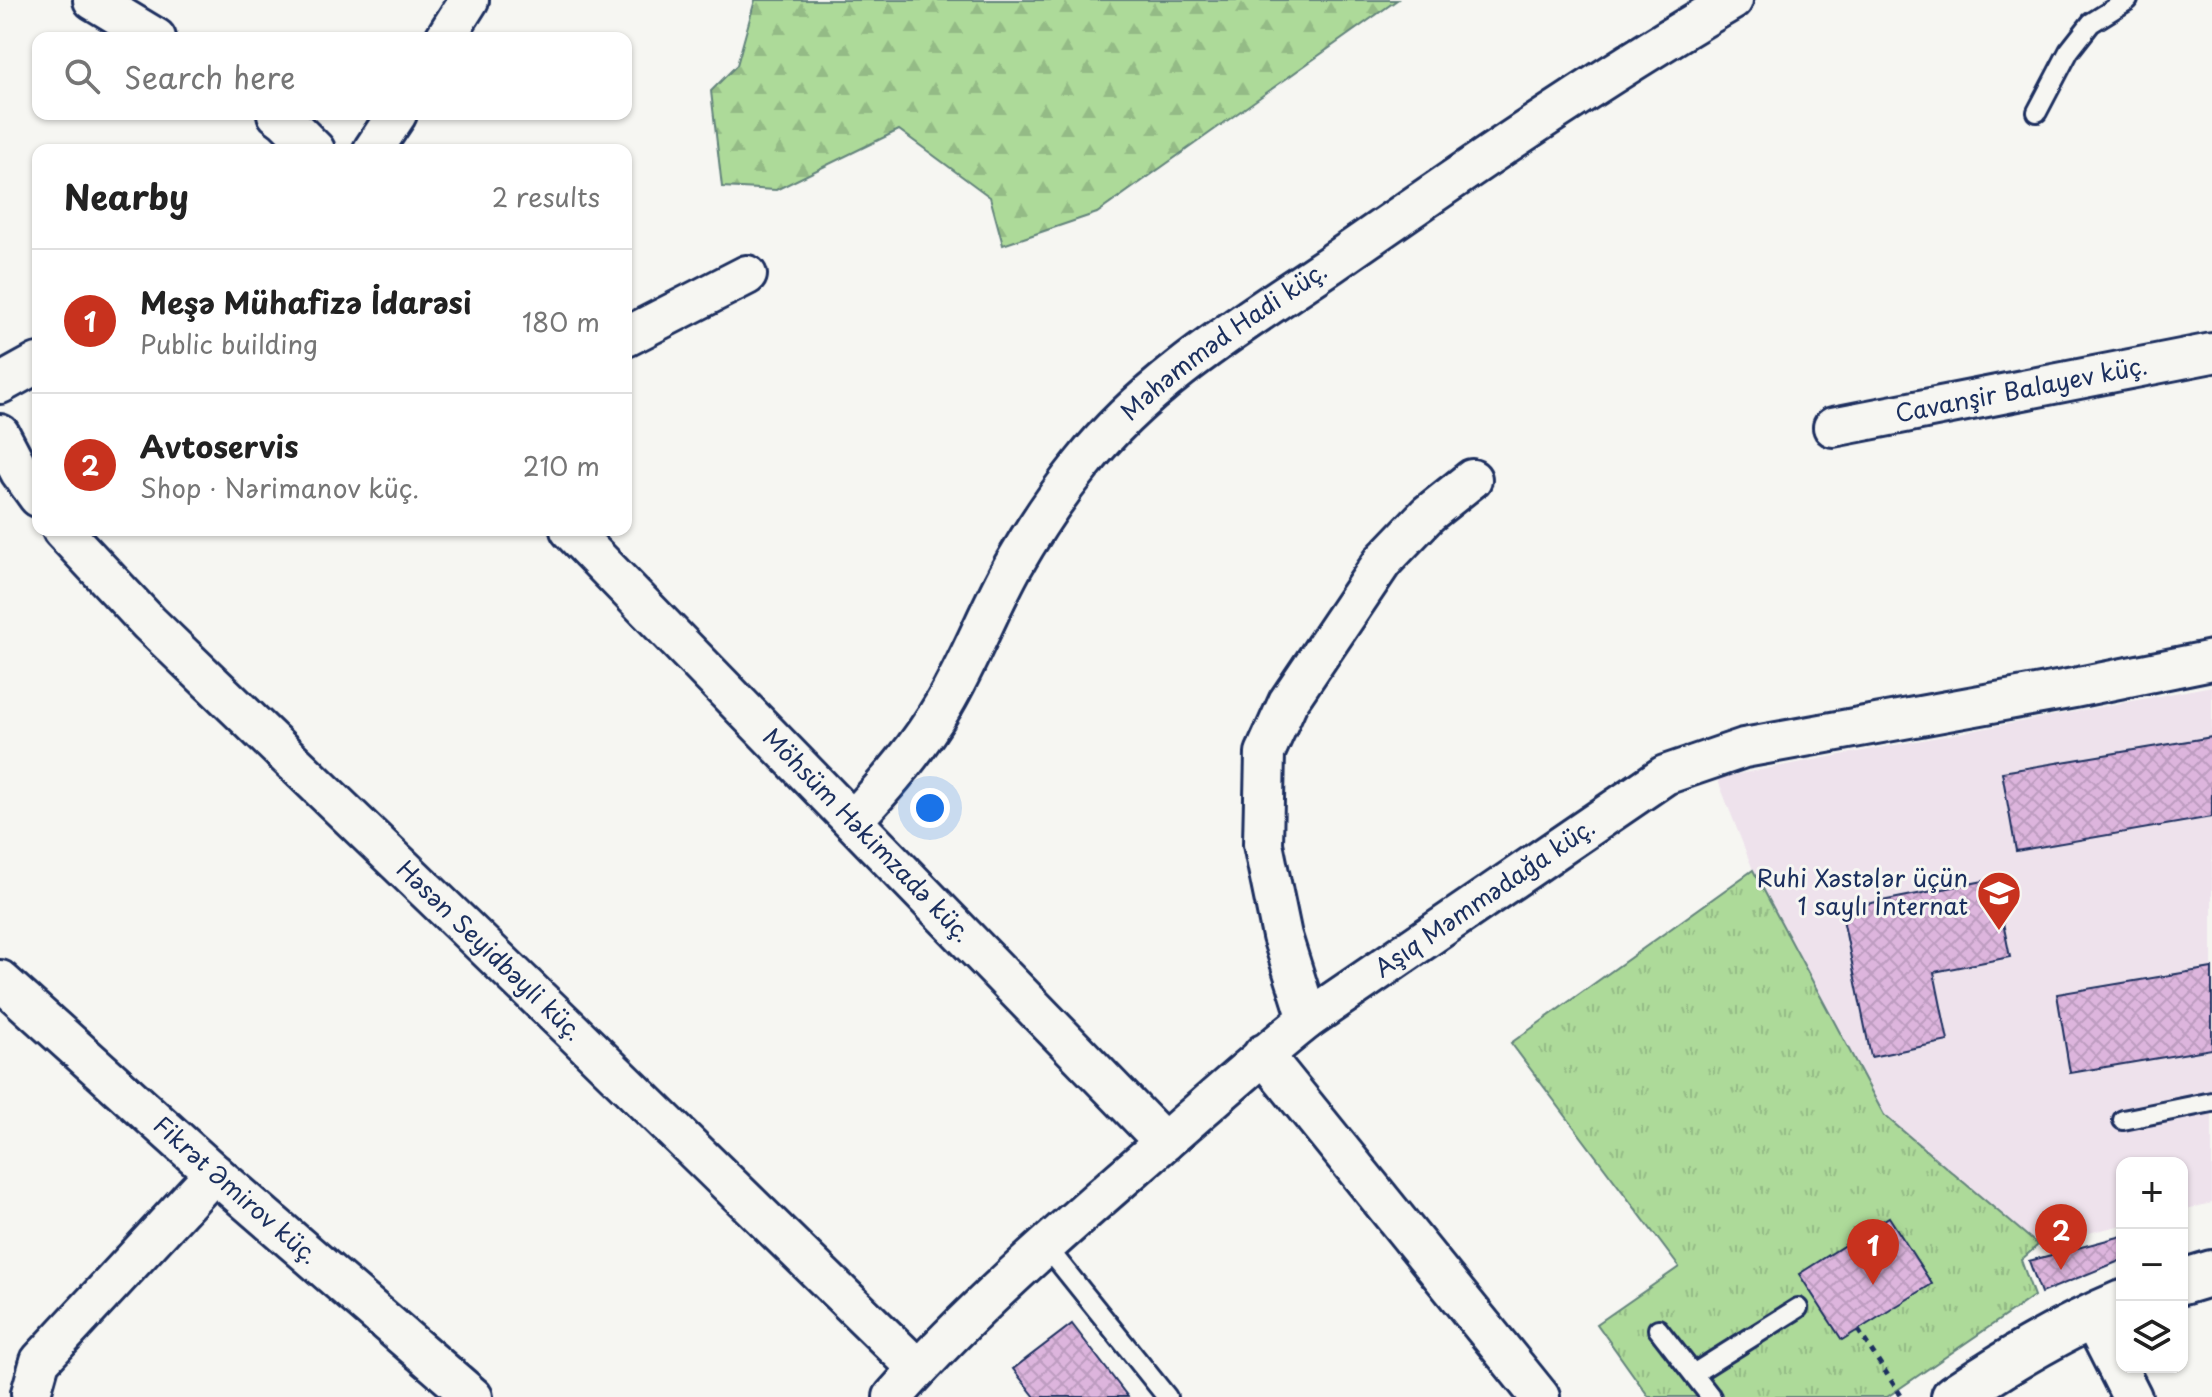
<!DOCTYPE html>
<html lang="en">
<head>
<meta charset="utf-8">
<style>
	:root { --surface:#fff; --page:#f6f6f6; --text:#222; --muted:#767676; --line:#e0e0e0; --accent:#c8321e }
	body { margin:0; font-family:"Playpen Sans",sans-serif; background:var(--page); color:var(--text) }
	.controls { position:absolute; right:24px; bottom:24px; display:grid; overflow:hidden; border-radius:16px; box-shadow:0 2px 6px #0004 }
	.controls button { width:72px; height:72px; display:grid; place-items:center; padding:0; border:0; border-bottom:2px solid var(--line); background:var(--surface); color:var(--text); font:40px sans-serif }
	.you { position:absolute; left:930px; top:808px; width:28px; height:28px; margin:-20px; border:6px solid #fff; border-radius:50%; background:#1a73e8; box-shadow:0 0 0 12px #1a73e833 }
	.badge { display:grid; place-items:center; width:52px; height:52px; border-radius:50%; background:var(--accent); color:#fff; font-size:26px; font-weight:700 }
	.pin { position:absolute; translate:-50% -66px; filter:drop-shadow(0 2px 4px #0008) }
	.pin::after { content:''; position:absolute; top:42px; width:28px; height:24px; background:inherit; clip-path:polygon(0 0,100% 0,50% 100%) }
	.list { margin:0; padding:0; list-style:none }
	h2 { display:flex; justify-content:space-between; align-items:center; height:104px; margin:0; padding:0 32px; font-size:34px }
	h2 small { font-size:26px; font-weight:400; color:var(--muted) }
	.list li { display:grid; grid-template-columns:52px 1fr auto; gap:24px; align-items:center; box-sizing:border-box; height:144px; padding:0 32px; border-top:2px solid var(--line) }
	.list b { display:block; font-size:30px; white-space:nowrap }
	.list p { margin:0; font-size:26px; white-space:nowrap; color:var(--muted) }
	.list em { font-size:26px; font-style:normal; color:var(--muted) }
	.icon { flex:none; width:44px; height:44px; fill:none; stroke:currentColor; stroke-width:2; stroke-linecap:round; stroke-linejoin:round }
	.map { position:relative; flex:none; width:2212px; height:1397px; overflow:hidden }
	.search { position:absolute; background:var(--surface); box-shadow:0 2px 6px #0004; left:32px; top:32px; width:600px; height:88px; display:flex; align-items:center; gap:20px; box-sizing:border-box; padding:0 28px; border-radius:16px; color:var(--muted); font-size:30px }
	.panel { position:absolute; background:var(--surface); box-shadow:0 2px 6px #0004; left:32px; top:144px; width:600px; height:392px; border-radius:16px }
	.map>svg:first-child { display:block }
	.built { fill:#eee2ec }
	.grass { fill:url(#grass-tufts); stroke:#64847c; stroke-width:2 }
	.forest { fill:url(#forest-firs); stroke:#64847c; stroke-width:2 }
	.building { fill:url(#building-cross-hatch); stroke:#1b2f5e; stroke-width:2 }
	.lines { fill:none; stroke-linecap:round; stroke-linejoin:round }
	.lane-casing { stroke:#1b2f5e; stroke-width:24 }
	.street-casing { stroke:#1b2f5e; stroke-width:44 }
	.secondary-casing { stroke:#1b2f5e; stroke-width:50 }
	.path { stroke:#1b2f5e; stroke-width:5; stroke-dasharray:6 6; stroke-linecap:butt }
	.lane { stroke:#f6f6f2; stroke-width:18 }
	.street { stroke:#f6f6f2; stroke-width:38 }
	.secondary { stroke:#f6f6f2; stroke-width:44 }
	.labels { text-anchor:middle; stroke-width:6; stroke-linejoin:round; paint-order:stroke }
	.street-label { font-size:24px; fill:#1b2f5e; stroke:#f6f6f2 }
	.poi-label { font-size:24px; fill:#1b2f5e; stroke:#f6f6f2; text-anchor:end }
</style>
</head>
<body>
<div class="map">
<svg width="2212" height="1397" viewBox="0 0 2212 1397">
	<defs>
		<pattern id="grass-tufts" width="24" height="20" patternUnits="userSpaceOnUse" patternTransform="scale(2)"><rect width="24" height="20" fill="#adda99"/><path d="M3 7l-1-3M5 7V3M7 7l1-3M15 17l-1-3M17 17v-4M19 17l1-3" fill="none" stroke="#94bb86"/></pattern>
		<pattern id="forest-firs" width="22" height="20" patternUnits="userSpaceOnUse" patternTransform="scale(2)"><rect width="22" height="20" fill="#adda99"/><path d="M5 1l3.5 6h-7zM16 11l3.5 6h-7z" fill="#94bb86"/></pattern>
		<pattern id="building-cross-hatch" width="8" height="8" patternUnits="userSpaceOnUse" patternTransform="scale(2)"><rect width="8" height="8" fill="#ddb5dd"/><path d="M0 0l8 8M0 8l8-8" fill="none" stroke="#bd9cc0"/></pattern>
	</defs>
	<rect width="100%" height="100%" fill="#f6f6f2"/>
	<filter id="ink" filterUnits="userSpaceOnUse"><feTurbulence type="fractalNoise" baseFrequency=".0125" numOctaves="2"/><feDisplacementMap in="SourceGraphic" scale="16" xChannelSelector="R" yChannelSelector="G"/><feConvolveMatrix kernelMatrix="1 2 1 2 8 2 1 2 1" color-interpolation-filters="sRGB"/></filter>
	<g filter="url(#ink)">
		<path class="built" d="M2212 686V1203L2182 1210V1163H2122V1225L2038 1245 1884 1115 1753 870 1717 778Z"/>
		<path class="grass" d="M1753 870 1884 1115 2038 1245 2021 1260 2034 1296 1887 1397H1649L1597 1324 1679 1267 1511 1043Z"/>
		<path class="forest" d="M755 0H1397L1097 213 1003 245 990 197 899 130 776 190 722 187 711 91 737 65Z"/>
		<path class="building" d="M2212 737V817L2016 851 2002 772Z
			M1994 879 2010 957 1934 972 1948 1041 1871 1057 1841 909Z
			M2212 968V1049L2070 1073 2057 994Z
			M1889 1217 1932 1284 1842 1340 1799 1274Z
			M2122 1236V1260L2041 1293 2029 1261Z
			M1072 1324 1128 1397H1035L1013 1369Z"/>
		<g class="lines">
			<g class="lane-casing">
				<path id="lane" d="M2037 112 2069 51 2091 23 2128 0
					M2123 1120 2212 1102
					M1045 1245 1167 1397
					M1658 1329 1711 1397
					M1693 1374 1798 1308"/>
			</g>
			<g class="street-casing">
				<g id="street">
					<path d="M93 0 156 38"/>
					<path d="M445 38 469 0"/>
					<path d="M277 114 285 120 315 150"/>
					<path d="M373 150 397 114"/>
					<path d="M626 337 747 275"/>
					<path d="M0 384 38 363"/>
					<path id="s1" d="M1833 427 2212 353"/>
					<path d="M0 434 20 472 38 497"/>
					<path id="s2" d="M62 530 149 623 568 1027 918 1369"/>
					<path id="s3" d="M570 530 1164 1142"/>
					<path id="s4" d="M853 820C887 784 919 747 944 704 970 660 988 611 1013 566 1033 531 1056 496 1082 464 1148 380 1244 323 1331 264 1463 172 1595 81 1733 0"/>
					<path id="s5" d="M0 980 214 1173 473 1397"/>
					<path d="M1308 1019 1282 936 1263 844 1265 753 1288 702 1383 561 1428 514 1472 479"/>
					<path d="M1263 1054 1540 1397"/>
					<path d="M2091 1316 2132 1397"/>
					<path d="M32 1397 31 1393 40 1361 214 1173"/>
					<path id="s6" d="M893 1397C973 1307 1064 1229 1155 1150 1206 1106 1255 1061 1308 1019L1665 775 1744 748 2074 688 2212 660"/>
				</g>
			</g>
			<g class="secondary-casing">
				<path id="secondary" d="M2182 1282 2212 1273
					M1954 1397C2007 1361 2062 1328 2122 1303"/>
			</g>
			<path class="path" d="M1858 1330 1902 1397"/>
			<use href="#lane" class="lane"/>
			<use href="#street" class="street"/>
			<use href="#secondary" class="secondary"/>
		</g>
	</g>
	<defs>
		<g id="school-pin" transform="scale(2.3)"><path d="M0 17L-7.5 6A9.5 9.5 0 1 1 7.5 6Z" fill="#c8321e" stroke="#f6f6f2"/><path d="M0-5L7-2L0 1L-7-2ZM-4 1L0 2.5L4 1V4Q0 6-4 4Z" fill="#fff"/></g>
	</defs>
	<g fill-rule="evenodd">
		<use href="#school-pin" x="1999" y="893"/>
	</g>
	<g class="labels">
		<g class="street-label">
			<text dy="8" stroke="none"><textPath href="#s4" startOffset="614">Məhəmməd Hadi küç.</textPath></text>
			<text dy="8" stroke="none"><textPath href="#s1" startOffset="192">Cavanşir Balayev küç.</textPath></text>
			<text dy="8" stroke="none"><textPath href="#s3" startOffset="426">Möhsüm Həkimzadə küç.</textPath></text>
			<text dy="8" stroke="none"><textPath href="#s6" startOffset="776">Aşıq Məmmədağa küç.</textPath></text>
			<text dy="8" stroke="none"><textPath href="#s2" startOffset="600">Həsən Seyidbəyli küç.</textPath></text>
			<text dy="8" stroke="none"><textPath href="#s5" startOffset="316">Fikrət Əmirov küç.</textPath></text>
		</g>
		<g class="poi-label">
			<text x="1968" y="887">Ruhi Xəstələr üçün<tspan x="1968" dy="28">1 saylı İnternat</tspan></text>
		</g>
	</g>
</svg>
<div class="controls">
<button>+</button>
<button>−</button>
<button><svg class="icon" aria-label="layers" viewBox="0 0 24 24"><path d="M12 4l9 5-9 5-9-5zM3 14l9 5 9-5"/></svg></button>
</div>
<div class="you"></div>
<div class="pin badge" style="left:1873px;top:1285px">1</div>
<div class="pin badge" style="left:2061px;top:1270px">2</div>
<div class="search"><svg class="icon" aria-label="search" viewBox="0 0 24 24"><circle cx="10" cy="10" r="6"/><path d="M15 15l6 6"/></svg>Search here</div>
<section class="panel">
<h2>Nearby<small>2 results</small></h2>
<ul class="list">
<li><span class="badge">1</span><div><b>Meşə Mühafizə İdarəsi</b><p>Public building</p></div><em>180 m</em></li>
<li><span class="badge">2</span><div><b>Avtoservis</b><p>Shop · Nərimanov küç.</p></div><em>210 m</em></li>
</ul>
</section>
</div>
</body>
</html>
